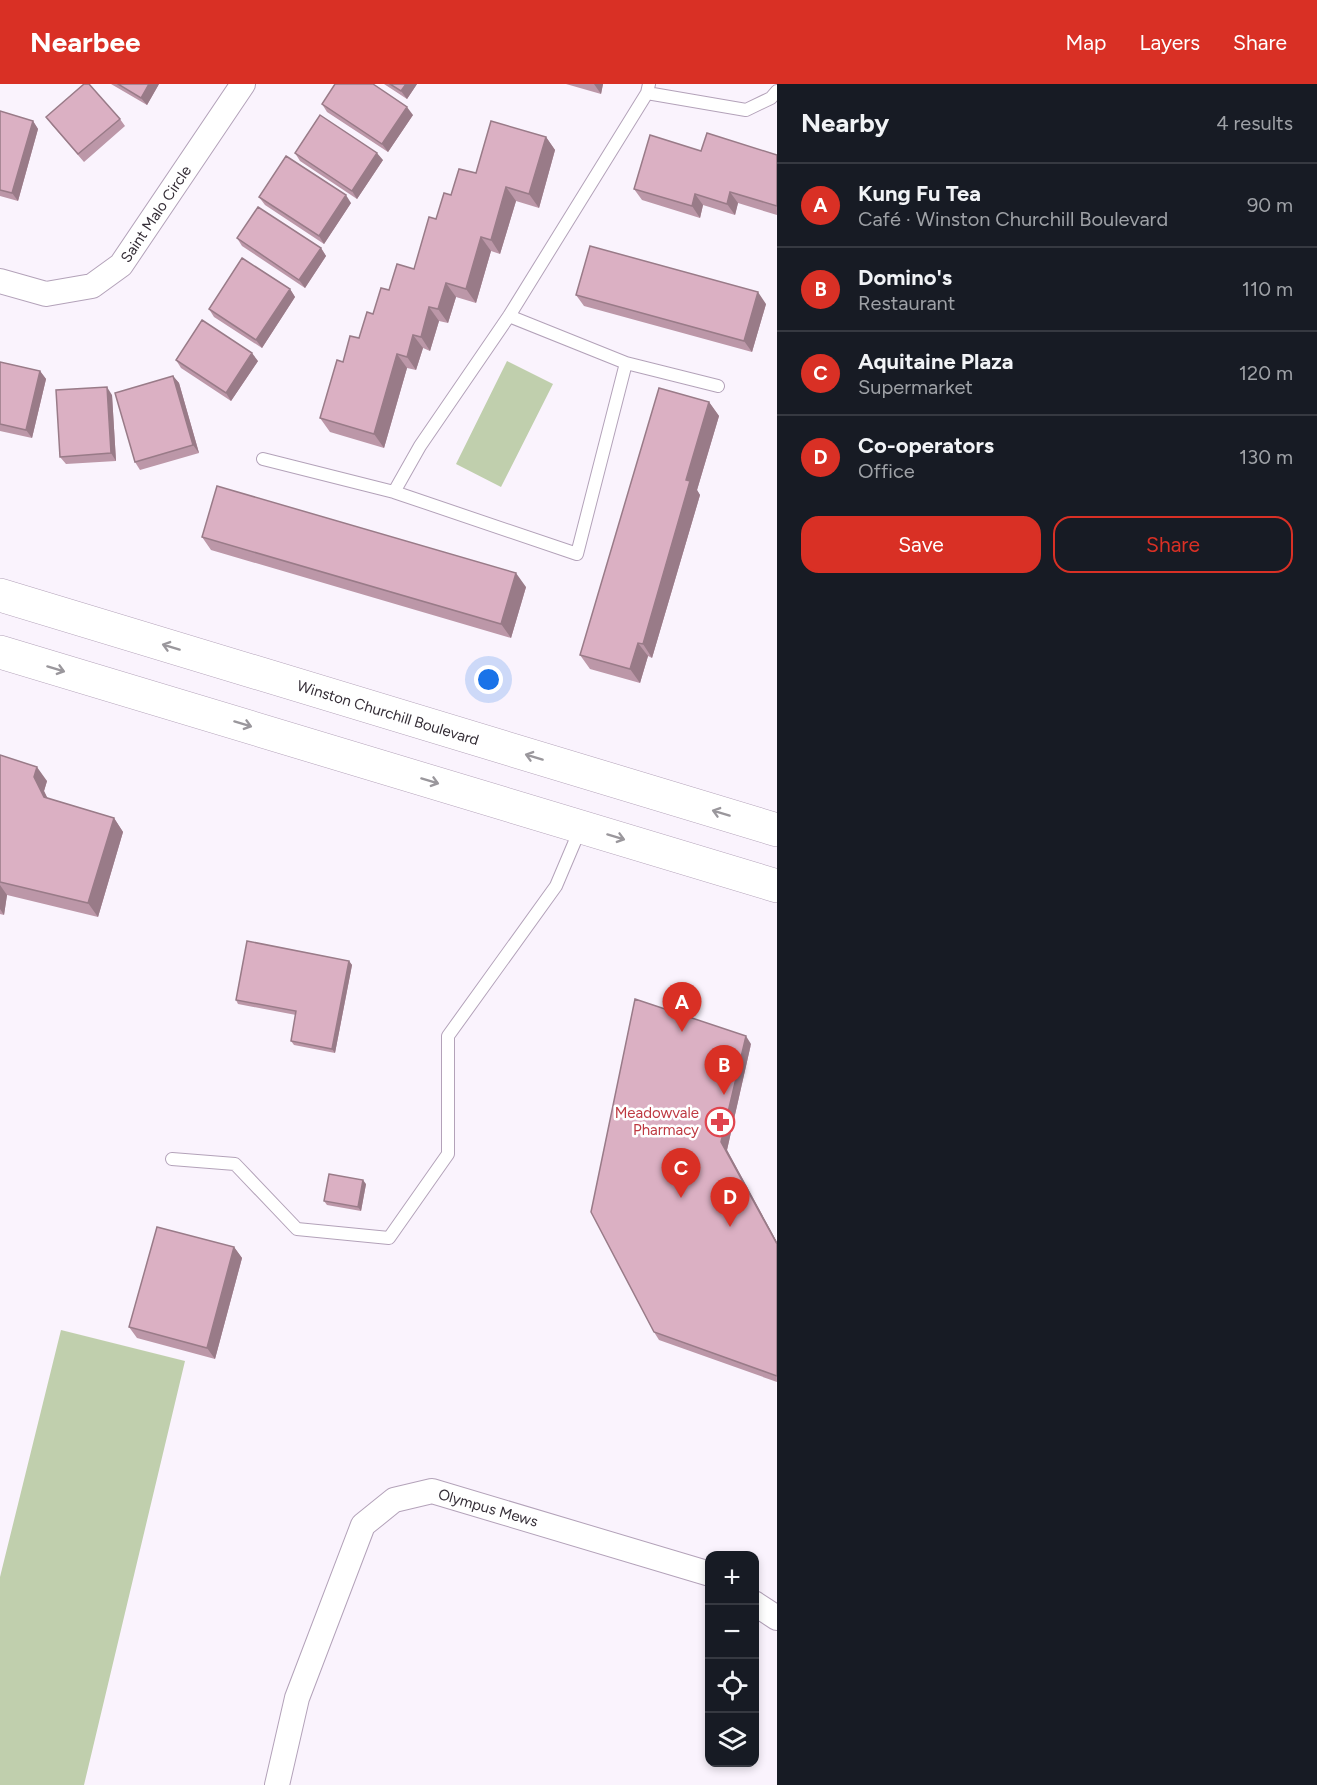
<!DOCTYPE html>
<html lang="en">
<head>
<meta charset="utf-8">
<style>
	:root { --surface:#171b24; --page:#20242c; --text:#f1f3f6; --muted:#9ea1a6; --line:#363941; --accent:#d93025 }
	body { margin:0; font-family:Figtree,sans-serif; background:var(--page); color:var(--text) }
	.controls { position:absolute; right:18px; bottom:18px; display:grid; overflow:hidden; border-radius:12px; box-shadow:0 3px 9px #0003 }
	.controls button { width:54px; height:54px; display:grid; place-items:center; padding:0; border:0; border-bottom:2px solid var(--line); background:var(--surface); color:var(--text); font:30px sans-serif }
	.you { position:absolute; left:489px; top:596px; width:21px; height:21px; margin:-15px; border:4px solid #fff; border-radius:50%; background:#1a73e8; box-shadow:0 0 0 9px #1a73e833 }
	.badge { display:grid; place-items:center; width:39px; height:39px; border-radius:50%; background:var(--accent); color:#fff; font-size:20px; font-weight:700 }
	.pin { position:absolute; translate:-50% -50px; filter:drop-shadow(0 2px 3px #0008) }
	.pin::after { content:''; position:absolute; top:32px; width:21px; height:18px; background:inherit; clip-path:polygon(0 0,100% 0,50% 100%) }
	.list { margin:0; padding:0; list-style:none }
	h2 { display:flex; justify-content:space-between; align-items:center; height:78px; margin:0; padding:0 24px; font-size:26px }
	h2 small { font-size:20px; font-weight:400; color:var(--muted) }
	.list li { display:grid; grid-template-columns:39px 1fr auto; gap:18px; align-items:center; box-sizing:border-box; height:84px; padding:0 24px; border-top:2px solid var(--line) }
	.list b { display:block; font-size:22px; white-space:nowrap }
	.list p { margin:0; font-size:20px; white-space:nowrap; color:var(--muted) }
	.list em { font-size:20px; font-style:normal; color:var(--muted) }
	.actions { display:flex; gap:12px; padding:18px 24px }
	.actions a { flex:1; padding:14px 0; border:2px solid var(--accent); border-radius:18px; text-align:center; font-size:21px; color:var(--accent) }
	.actions .main { background:var(--accent); color:#fff }
	.icon { flex:none; width:33px; height:33px; fill:none; stroke:currentColor; stroke-width:2; stroke-linecap:round; stroke-linejoin:round }
	.map { position:relative; flex:none; width:777px; height:1701px; overflow:hidden }
	header { display:flex; align-items:center; gap:36px; box-sizing:border-box; height:84px; padding:0 30px; background:var(--accent); color:#fff }
	header strong { font-size:28px }
	nav { display:flex; gap:33px; margin-inline-start:auto; font-size:21px }
	main { display:flex }
	aside { flex:1; background:var(--surface) }
	.map>svg:first-child { display:block }
	.green { fill:#c0cfad }
	.lines { fill:none; stroke-linecap:round; stroke-linejoin:round }
	.service-casing { stroke:#b3a2b9; stroke-width:14 }
	.minor-casing { stroke:#b3a2b9; stroke-width:26 }
	.secondary-casing { stroke:#b3a2b9; stroke-width:34 }
	.service { stroke:#fff; stroke-width:12 }
	.minor { stroke:#fff; stroke-width:24 }
	.secondary { stroke:#fff; stroke-width:33 }
	.wall { fill:#bc97a8 }
	.shaded-wall { fill:#997b88 }
	.building { fill:#dbb0c3; stroke:#997b88; stroke-width:1.5 }
	.oneway { stroke:#9a979c }
	.labels { text-anchor:middle; stroke-width:5; stroke-linejoin:round; paint-order:stroke }
	.street-label { font-size:15px; fill:#362f38; stroke:#fff }
	.health-label { font-size:15px; fill:#be3a42; stroke:#fff; text-anchor:end }
</style>
</head>
<body>
<header>
<strong>Nearbee</strong>
<nav><a>Map</a><a>Layers</a><a>Share</a></nav>
</header>
<main>
<div class="map">
<svg width="777" height="1701" viewBox="0 0 777 1701">
	<rect width="100%" height="100%" fill="#faf3fd"/>
	<path class="green" d="M507 277 553 300 501 403 456 380Z
		M61 1246 185 1277 84 1701H0V1493Z"/>
	<g class="lines">
		<g class="service-casing">
			<path id="service" d="M649 0 647 9 509 232 420 362 394 408 577 470 626 279 718 302
				M647 9 746 26 771 14 777 7
				M509 232 626 279
				M263 375 394 408
				M172 1075 235 1080 297 1145 389 1154 448 1070V952L556 802 581 743"/>
		</g>
		<g class="minor-casing">
			<path id="minor" d="M0 197 46 210 92 202 121 181 243 0
				M754 1519 777 1534
				M277 1701 297 1614 363 1441 394 1416 432 1407 710 1490"/>
		</g>
		<g class="secondary-casing">
			<path id="secondary" d="M0 511 777 746
				M0 568 777 802"/>
		</g>
		<use href="#service" class="service"/>
		<use href="#minor" class="minor"/>
		<use href="#secondary" class="secondary"/>
	</g>
	<path class="wall" d="M111 0H159L147 21Z
		M384 0H417L407 15Z
		M566 0H603L601 10Z
		M322 20 413 31 388 68 327 28Z
		M0 27 33 37 38 45 18 117 0 112Z
		M46 33 120 35 125 42 84 78 52 41Z
		M546 53 555 66 539 124 516 117 500 170 491 167 476 219 456 213 448 239 439 237 430 267 423 264 416 286 407 284 384 364 330 348 320 334 343 278 359 254 389 206 414 185 436 135 451 111 476 89Z
		M701 67 777 71V131L738 119 735 131 703 121 700 134 642 116 634 105Z
		M295 69 383 76 357 115 300 77Z
		M259 113 351 119 324 160 265 121Z
		M237 154 321 164 326 172 305 204 242 162Z
		M290 205 295 213 262 264 214 233 209 225Z
		M576 211 766 220 752 268 584 222Z
		M176 276 258 277 231 317 181 284Z
		M0 278 40 287 46 295 32 354 0 347Z
		M173 292 179 299 199 369 140 386 135 378Z
		M112 311 116 377 66 380 60 373Z
		M709 318 719 332 697 406 700 411 652 574 648 572 640 599 590 585 580 571Z
		M202 453 526 503 511 554 211 466Z
		M0 671 47 697 44 707 47 714 114 734 123 748 98 833 7 811 4 831 0 830Z
		M349 877 352 881 335 969 294 961 291 957 296 931 238 920 236 916Z
		M751 960 727 1066 777 1158V1298L659 1256 654 1248Z
		M366 1100 361 1127 327 1121 324 1117Z
		M234 1163 242 1174 215 1275 137 1254 129 1243Z"/>
	<path class="shaded-wall" d="M149 0H159L147 21 141 14Z
		M406 0H417L407 15 401 7Z
		M594 0H603L601 10Z
		M407 23 413 31 388 68 382 60Z
		M33 37 38 45 18 117 12 109Z
		M546 53 555 66 539 124 529 110Z
		M377 69 383 76 357 115 352 107Z
		M506 103 516 117 500 170 491 156Z
		M730 108 738 119 735 131 727 120Z
		M695 110 703 121 700 134 692 122Z
		M346 111 351 119 324 160 319 152Z
		M481 153 491 167 476 219 466 205Z
		M321 164 326 172 305 204 299 196Z
		M446 199 456 213 448 239 438 225Z
		M290 205 295 213 262 264 256 256Z
		M758 208 766 220 752 268 744 257Z
		M429 223 439 237 430 267 421 253Z
		M413 251 423 264 416 286 407 273Z
		M252 269 258 277 231 317 226 309Z
		M397 270 407 284 384 364 374 350Z
		M40 287 46 295 32 354 26 346Z
		M173 292 179 299 199 369 193 361Z
		M107 303 112 311 116 377 111 369Z
		M709 318 719 332 697 406 700 411 652 574 643 560 686 396Z
		M516 489 526 503 511 554 501 540Z
		M638 559 648 572 640 599 630 585Z
		M37 683 47 697 44 707 54 727 44 713 34 693Z
		M114 734 123 748 98 833 88 819Z
		M0 801 7 811 4 831 0 825Z
		M349 877 352 881 335 969 332 965Z
		M746 952 751 960 727 1066 777 1158V1160L721 1058Z
		M363 1096 366 1100 361 1127 358 1123Z
		M234 1163 242 1174 215 1275 207 1264Z"/>
	<path class="building" d="M84 0H89L120 35 78 70 46 33Z
		M118 0H149L141 14Z
		M335 0H373L407 23 382 60 322 20Z
		M390 0H406L401 7Z
		M0 27 33 37 12 109 0 106Z
		M320 31 377 69 352 107 295 69Z
		M491 37 546 53 529 110 506 103 491 156 481 153 466 205 446 199 438 225 429 223 421 253 413 251 407 273 397 270 374 350 320 334 337 276 343 278 350 252 359 254 367 228 373 230 381 204 389 206 397 180 414 185 429 133 436 135 444 109 451 111 459 85 476 89Z
		M707 49 777 71V122L730 108 727 120 695 110 692 122 634 105 650 51 701 67Z
		M286 72 346 111 319 152 259 113Z
		M258 123 321 164 299 196 237 154Z
		M590 162 758 208 744 257 576 211Z
		M242 174 290 205 256 256 209 225Z
		M202 236 252 269 226 309 176 276Z
		M0 278 40 287 26 346 0 340Z
		M173 292 193 361 135 378 115 309Z
		M107 303 111 369 60 373 56 306Z
		M659 304 709 318 686 396 690 397 643 560 638 559 630 585 580 571Z
		M217 402 516 489 501 540 202 453Z
		M0 671 37 683 34 693 44 713 114 734 88 819 0 798Z
		M247 857 349 877 332 965 291 957 296 927 236 916Z
		M635 915 746 952 721 1058 777 1160V1292L654 1248 591 1128Z
		M329 1090 363 1096 358 1123 324 1117Z
		M157 1143 234 1163 207 1264 129 1243Z"/>
	<defs><path id="oneway-shaft" d="M-6 0H5M1.5-3L5.5 0L1.5 3" fill="none" stroke-width="1.6" stroke-linecap="round" stroke-linejoin="round" transform="scale(1.5)"/></defs>
	<g class="oneway">
		<use href="#oneway-shaft" transform="translate(171 563) rotate(-163)"/>
		<use href="#oneway-shaft" transform="translate(56 585) rotate(17)"/>
		<use href="#oneway-shaft" transform="translate(243 640) rotate(17)"/>
		<use href="#oneway-shaft" transform="translate(534 673) rotate(-163)"/>
		<use href="#oneway-shaft" transform="translate(430 697) rotate(17)"/>
		<use href="#oneway-shaft" transform="translate(721 729) rotate(-163)"/>
		<use href="#oneway-shaft" transform="translate(616 753) rotate(17)"/>
	</g>
	<defs>
		<g id="pharmacy-ring" transform="scale(1.5)"><circle r="9.5" fill="#fff" stroke="#e0444e" stroke-width="1.5"/><path d="M-2-6h4v4h4v4h-4v4h-4v-4h-4v-4h4Z" fill="#e0444e"/></g>
	</defs>
	<g fill-rule="evenodd">
		<use href="#pharmacy-ring" x="720" y="1038"/>
	</g>
	<g class="labels">
		<g class="street-label">
			<text transform="translate(156 130) rotate(-56)" y="5">Saint Malo Circle</text>
			<text transform="translate(388 629) rotate(17)" y="5">Winston Churchill Boulevard</text>
			<text transform="translate(488 1424) rotate(16)" y="5">Olympus Mews</text>
		</g>
		<g class="health-label">
			<text x="699" y="1034">Meadowvale<tspan x="699" dy="17">Pharmacy</tspan></text>
		</g>
	</g>
</svg>
<div class="controls">
<button>+</button>
<button>−</button>
<button><svg class="icon" aria-label="locate" viewBox="0 0 24 24"><circle cx="12" cy="12" r="6"/><path d="M12 2v4M12 18v4M2 12h4M18 12h4"/></svg></button>
<button><svg class="icon" aria-label="layers" viewBox="0 0 24 24"><path d="M12 4l9 5-9 5-9-5zM3 14l9 5 9-5"/></svg></button>
</div>
<div class="you"></div>
<div class="pin badge" style="left:682px;top:948px">A</div>
<div class="pin badge" style="left:724px;top:1011px">B</div>
<div class="pin badge" style="left:681px;top:1114px">C</div>
<div class="pin badge" style="left:730px;top:1143px">D</div>
</div>
<aside>
<h2>Nearby<small>4 results</small></h2>
<ul class="list">
<li><span class="badge">A</span><div><b>Kung Fu Tea</b><p>Café · Winston Churchill Boulevard</p></div><em>90 m</em></li>
<li><span class="badge">B</span><div><b>Domino's</b><p>Restaurant</p></div><em>110 m</em></li>
<li><span class="badge">C</span><div><b>Aquitaine Plaza</b><p>Supermarket</p></div><em>120 m</em></li>
<li><span class="badge">D</span><div><b>Co-operators</b><p>Office</p></div><em>130 m</em></li>
</ul>
<div class="actions"><a class="main">Save</a><a>Share</a></div>
</aside>
</main>
</body>
</html>
